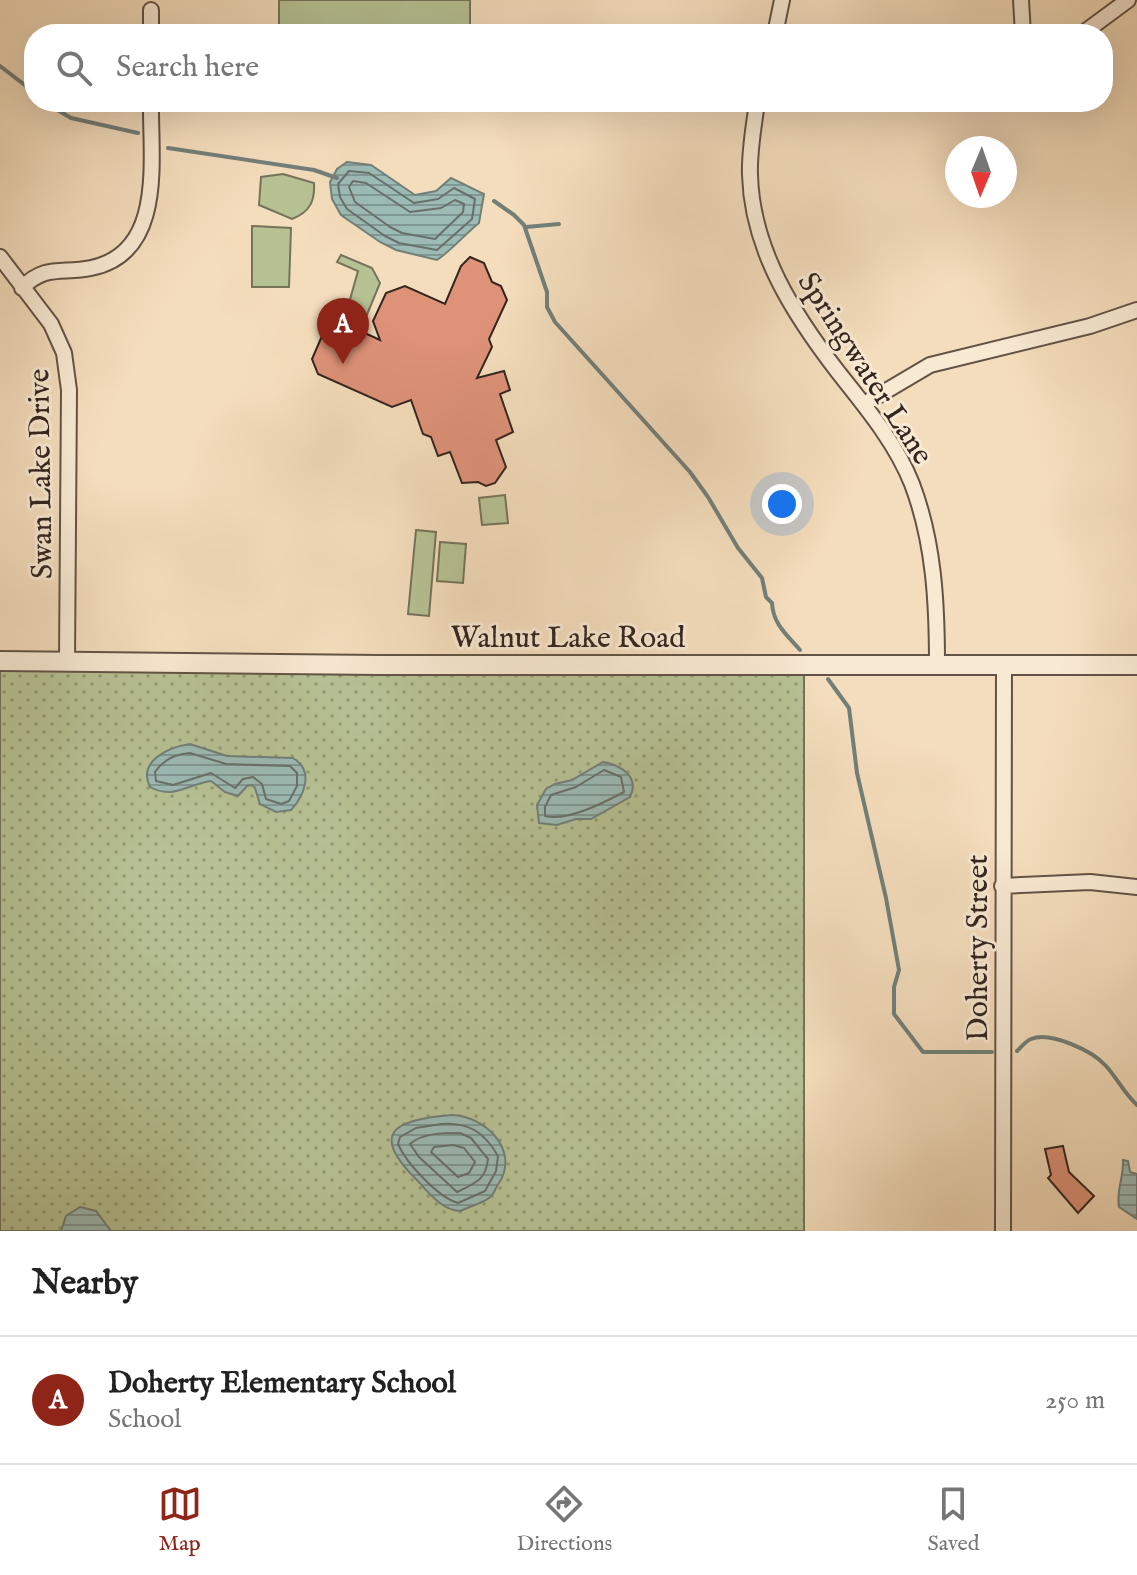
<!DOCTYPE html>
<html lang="en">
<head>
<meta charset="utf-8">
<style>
	:root { --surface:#fff; --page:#f6f6f6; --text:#222; --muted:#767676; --line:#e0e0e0; --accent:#8f2418 }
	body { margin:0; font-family:"IM FELL English",serif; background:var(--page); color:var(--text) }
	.compass { position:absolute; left:945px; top:136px; width:72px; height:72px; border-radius:50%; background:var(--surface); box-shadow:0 8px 32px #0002; rotate:182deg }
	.you { position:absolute; left:782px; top:504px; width:28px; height:28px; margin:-20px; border:6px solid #fff; border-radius:50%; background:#1a73e8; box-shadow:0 0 0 12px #1a73e833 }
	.badge { display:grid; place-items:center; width:52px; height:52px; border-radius:50%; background:var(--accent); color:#fff; font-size:26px; font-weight:700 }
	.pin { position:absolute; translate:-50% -66px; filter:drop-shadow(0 2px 4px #0008) }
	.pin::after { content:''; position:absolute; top:42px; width:28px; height:24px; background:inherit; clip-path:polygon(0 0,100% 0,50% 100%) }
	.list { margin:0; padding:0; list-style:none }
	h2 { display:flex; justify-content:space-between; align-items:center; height:104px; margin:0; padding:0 32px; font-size:34px }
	h2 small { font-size:26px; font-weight:400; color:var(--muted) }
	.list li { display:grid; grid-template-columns:52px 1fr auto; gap:24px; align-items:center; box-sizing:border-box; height:128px; padding:0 32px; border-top:2px solid var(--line) }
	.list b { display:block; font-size:30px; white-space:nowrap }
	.list p { margin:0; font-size:26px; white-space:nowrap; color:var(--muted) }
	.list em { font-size:26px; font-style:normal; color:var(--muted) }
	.icon { flex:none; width:44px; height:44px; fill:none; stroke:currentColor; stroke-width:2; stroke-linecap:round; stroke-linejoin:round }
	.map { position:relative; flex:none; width:1137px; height:1231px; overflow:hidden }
	.search { position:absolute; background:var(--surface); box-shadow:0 8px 32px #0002; left:24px; right:24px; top:24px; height:88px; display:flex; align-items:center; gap:20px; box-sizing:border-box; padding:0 28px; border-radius:32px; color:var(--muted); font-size:30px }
	.sheet { height:232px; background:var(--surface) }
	nav { display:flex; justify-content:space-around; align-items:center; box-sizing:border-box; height:112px; border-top:2px solid var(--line); background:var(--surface); font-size:22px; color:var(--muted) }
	nav a { display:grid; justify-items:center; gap:4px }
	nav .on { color:var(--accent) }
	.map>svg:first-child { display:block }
	.grass { fill:url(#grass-dots); stroke:#75745a; stroke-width:2 }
	.park { fill:#b7c294; stroke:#75745a; stroke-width:2 }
	.water { fill:url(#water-rules); stroke:#727f79; stroke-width:2 }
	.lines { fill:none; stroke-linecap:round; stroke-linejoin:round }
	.shore { stroke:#68706a; stroke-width:2 }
	.stream { stroke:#727f79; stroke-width:4 }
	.building { fill:#de9278; stroke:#33251f; stroke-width:2 }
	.minor-casing { stroke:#635346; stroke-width:18 }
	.tertiary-casing { stroke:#635346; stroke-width:22 }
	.minor { stroke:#f8e9d3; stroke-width:14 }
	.tertiary { stroke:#f8e9d3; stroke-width:18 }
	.labels { text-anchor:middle; stroke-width:6; stroke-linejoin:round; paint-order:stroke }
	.street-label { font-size:30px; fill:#33251f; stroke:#f8e9d3 }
</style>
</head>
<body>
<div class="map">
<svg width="1137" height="1231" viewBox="0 0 1137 1231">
	<defs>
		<pattern id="grass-dots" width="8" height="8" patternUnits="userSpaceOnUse" patternTransform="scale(2)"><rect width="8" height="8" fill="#b7c294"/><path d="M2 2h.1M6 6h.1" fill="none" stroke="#959d78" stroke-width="1.8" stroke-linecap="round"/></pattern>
		<pattern id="water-rules" width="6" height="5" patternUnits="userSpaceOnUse" patternTransform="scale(2)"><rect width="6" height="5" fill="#9cbbb5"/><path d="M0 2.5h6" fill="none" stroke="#809893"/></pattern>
	</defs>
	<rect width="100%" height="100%" fill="#f4ddbc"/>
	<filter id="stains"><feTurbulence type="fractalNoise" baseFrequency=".0025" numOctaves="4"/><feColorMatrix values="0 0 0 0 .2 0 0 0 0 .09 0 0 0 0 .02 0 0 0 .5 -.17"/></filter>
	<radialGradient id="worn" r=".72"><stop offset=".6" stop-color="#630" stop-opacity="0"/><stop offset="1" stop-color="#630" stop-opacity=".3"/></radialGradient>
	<path class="grass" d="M0 665H804V1231H0Z"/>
	<path class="park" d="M279 0H470V34H279Z
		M283 174 314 183C315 201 310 212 292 219L259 205 261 177Z
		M252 226 291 228 289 287H252Z
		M341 255 372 268 380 283 366 317 347 310 358 271 337 262Z
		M505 495 508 523 482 525 479 498Z
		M416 530 436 532 429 616 408 614Z
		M440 542 466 544 463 583 437 581Z"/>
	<path class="water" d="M347 162 371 165 415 195 436 191 451 178 484 194 479 223C464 235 453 249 437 260L396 250 380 242 341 215 332 199 330 182 337 169Z
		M190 744 227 756 293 758C314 770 305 795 291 810L276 812 260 804 255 788 252 785 247 786 238 796 225 792 211 781C188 784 173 800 150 787 137 761 169 747 190 744Z
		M603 762C621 765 640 777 630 797L591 819H576L557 825 539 823 537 805 546 789 555 784 572 780Z
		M452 1115C485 1116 520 1150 499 1183 495 1188 494 1195 489 1198 483 1203 468 1207 460 1211 441 1210 428 1192 416 1179 366 1130 400 1119 452 1115Z
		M1123 1160 1128 1161 1130 1172 1137 1174V1219L1119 1207C1116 1190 1124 1177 1123 1160Z
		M80 1207 96 1211 111 1231H61L66 1216Z"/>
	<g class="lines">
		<path class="shore" d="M349 171 369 173 414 203 438 199 454 188 475 199 472 219 437 250 399 243 385 236 347 209 340 197 338 184Z
			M353 181 366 183 410 212 441 208 455 200 464 204 463 212 435 239 402 233 390 227 355 202 349 187Z
			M190 753 226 764 290 766 297 773V786L289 801 281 804 266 799 262 784 253 777 243 779 235 788 211 773 173 785 156 781 155 772C163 760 176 754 190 753Z
			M604 770 621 777 624 792C605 802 567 822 545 816V807L551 795 576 787Z
			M441 1124C469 1122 484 1132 498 1156L496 1171 485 1191 458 1203C439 1198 406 1163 398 1144L400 1137 416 1128Z
			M460 1133 471 1138 488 1159C486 1181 473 1184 457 1192L419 1157 410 1144C422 1133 443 1133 460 1133Z
			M453 1145 464 1148 475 1162 469 1173 458 1177 431 1152 434 1147Z"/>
		<path class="stream" d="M0 66 34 92
			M44 102 71 118 138 133
			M168 148 314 170 337 178
			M494 201 514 215 524 225 547 292V307L555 322 690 472 708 497 738 548 762 578 766 597 772 603C773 624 787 635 800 650
			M526 227 559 224
			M828 679 849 708 857 773 886 898 899 970 894 987V1014L923 1052H992
			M1017 1051C1021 1047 1026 1041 1031 1039 1050 1031 1093 1051 1106 1066 1117 1078 1124 1093 1137 1105"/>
	</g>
	<path class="building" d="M470 257 484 263 492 282 501 286 507 300 489 339 492 347 477 378 504 371 510 390 500 394 513 432 496 440 506 467 495 483 486 486 478 482 462 483 450 452 438 456 431 437 423 434 411 400 392 407 318 374 312 359 325 329 343 323 380 340 373 321 386 293 405 286 445 304 461 266Z
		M1063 1146 1069 1172 1094 1196 1078 1213 1048 1178 1051 1175 1045 1149Z"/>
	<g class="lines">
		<g class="minor-casing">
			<path id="minor" d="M1021 0 1023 34
				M151 34V10
				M775 34 782 0
				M1082 34 1128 0
				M757 102C754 126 749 151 750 175 752 250 794 315 838 372 865 406 896 443 912 484 934 542 937 603 937 664
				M0 257 51 324 64 353 69 390 67 661
				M22 288C45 264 62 274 91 268 166 253 150 158 151 102
				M864 404 930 365 1090 326 1137 310
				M1002 886 1090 882 1137 887
				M1003 1231 1004 666"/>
		</g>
		<g class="tertiary-casing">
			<path id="tertiary" d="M0 661 380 665H1137"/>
		</g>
		<use href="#minor" class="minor"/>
		<use href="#tertiary" class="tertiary"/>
	</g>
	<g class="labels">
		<g class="street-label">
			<text transform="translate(866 368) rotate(57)" y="10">Springwater Lane</text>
			<text transform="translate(40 474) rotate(-91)" y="10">Swan Lake Drive</text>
			<text x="568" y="647">Walnut Lake Road</text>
			<text transform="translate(977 948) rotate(-90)" y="10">Doherty Street</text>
		</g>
	</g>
	<rect width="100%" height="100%" filter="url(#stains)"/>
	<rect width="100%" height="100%" fill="url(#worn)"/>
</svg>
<svg class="compass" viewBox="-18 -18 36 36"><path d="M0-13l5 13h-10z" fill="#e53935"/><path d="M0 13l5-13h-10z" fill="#767676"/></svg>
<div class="you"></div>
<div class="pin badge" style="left:343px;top:364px">A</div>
<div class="search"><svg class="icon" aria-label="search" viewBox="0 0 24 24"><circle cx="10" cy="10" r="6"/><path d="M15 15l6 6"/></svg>Search here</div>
</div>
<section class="sheet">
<h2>Nearby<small></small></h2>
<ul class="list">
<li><span class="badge">A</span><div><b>Doherty Elementary School</b><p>School</p></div><em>250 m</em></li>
</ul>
</section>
<nav>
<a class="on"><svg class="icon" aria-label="map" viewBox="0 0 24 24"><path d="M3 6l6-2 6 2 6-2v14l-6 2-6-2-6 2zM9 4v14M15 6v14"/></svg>Map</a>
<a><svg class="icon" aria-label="directions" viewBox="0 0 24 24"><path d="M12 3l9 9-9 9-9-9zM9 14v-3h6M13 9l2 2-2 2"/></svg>Directions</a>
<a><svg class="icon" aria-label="saved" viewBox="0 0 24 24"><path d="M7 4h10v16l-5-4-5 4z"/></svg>Saved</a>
</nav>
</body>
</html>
